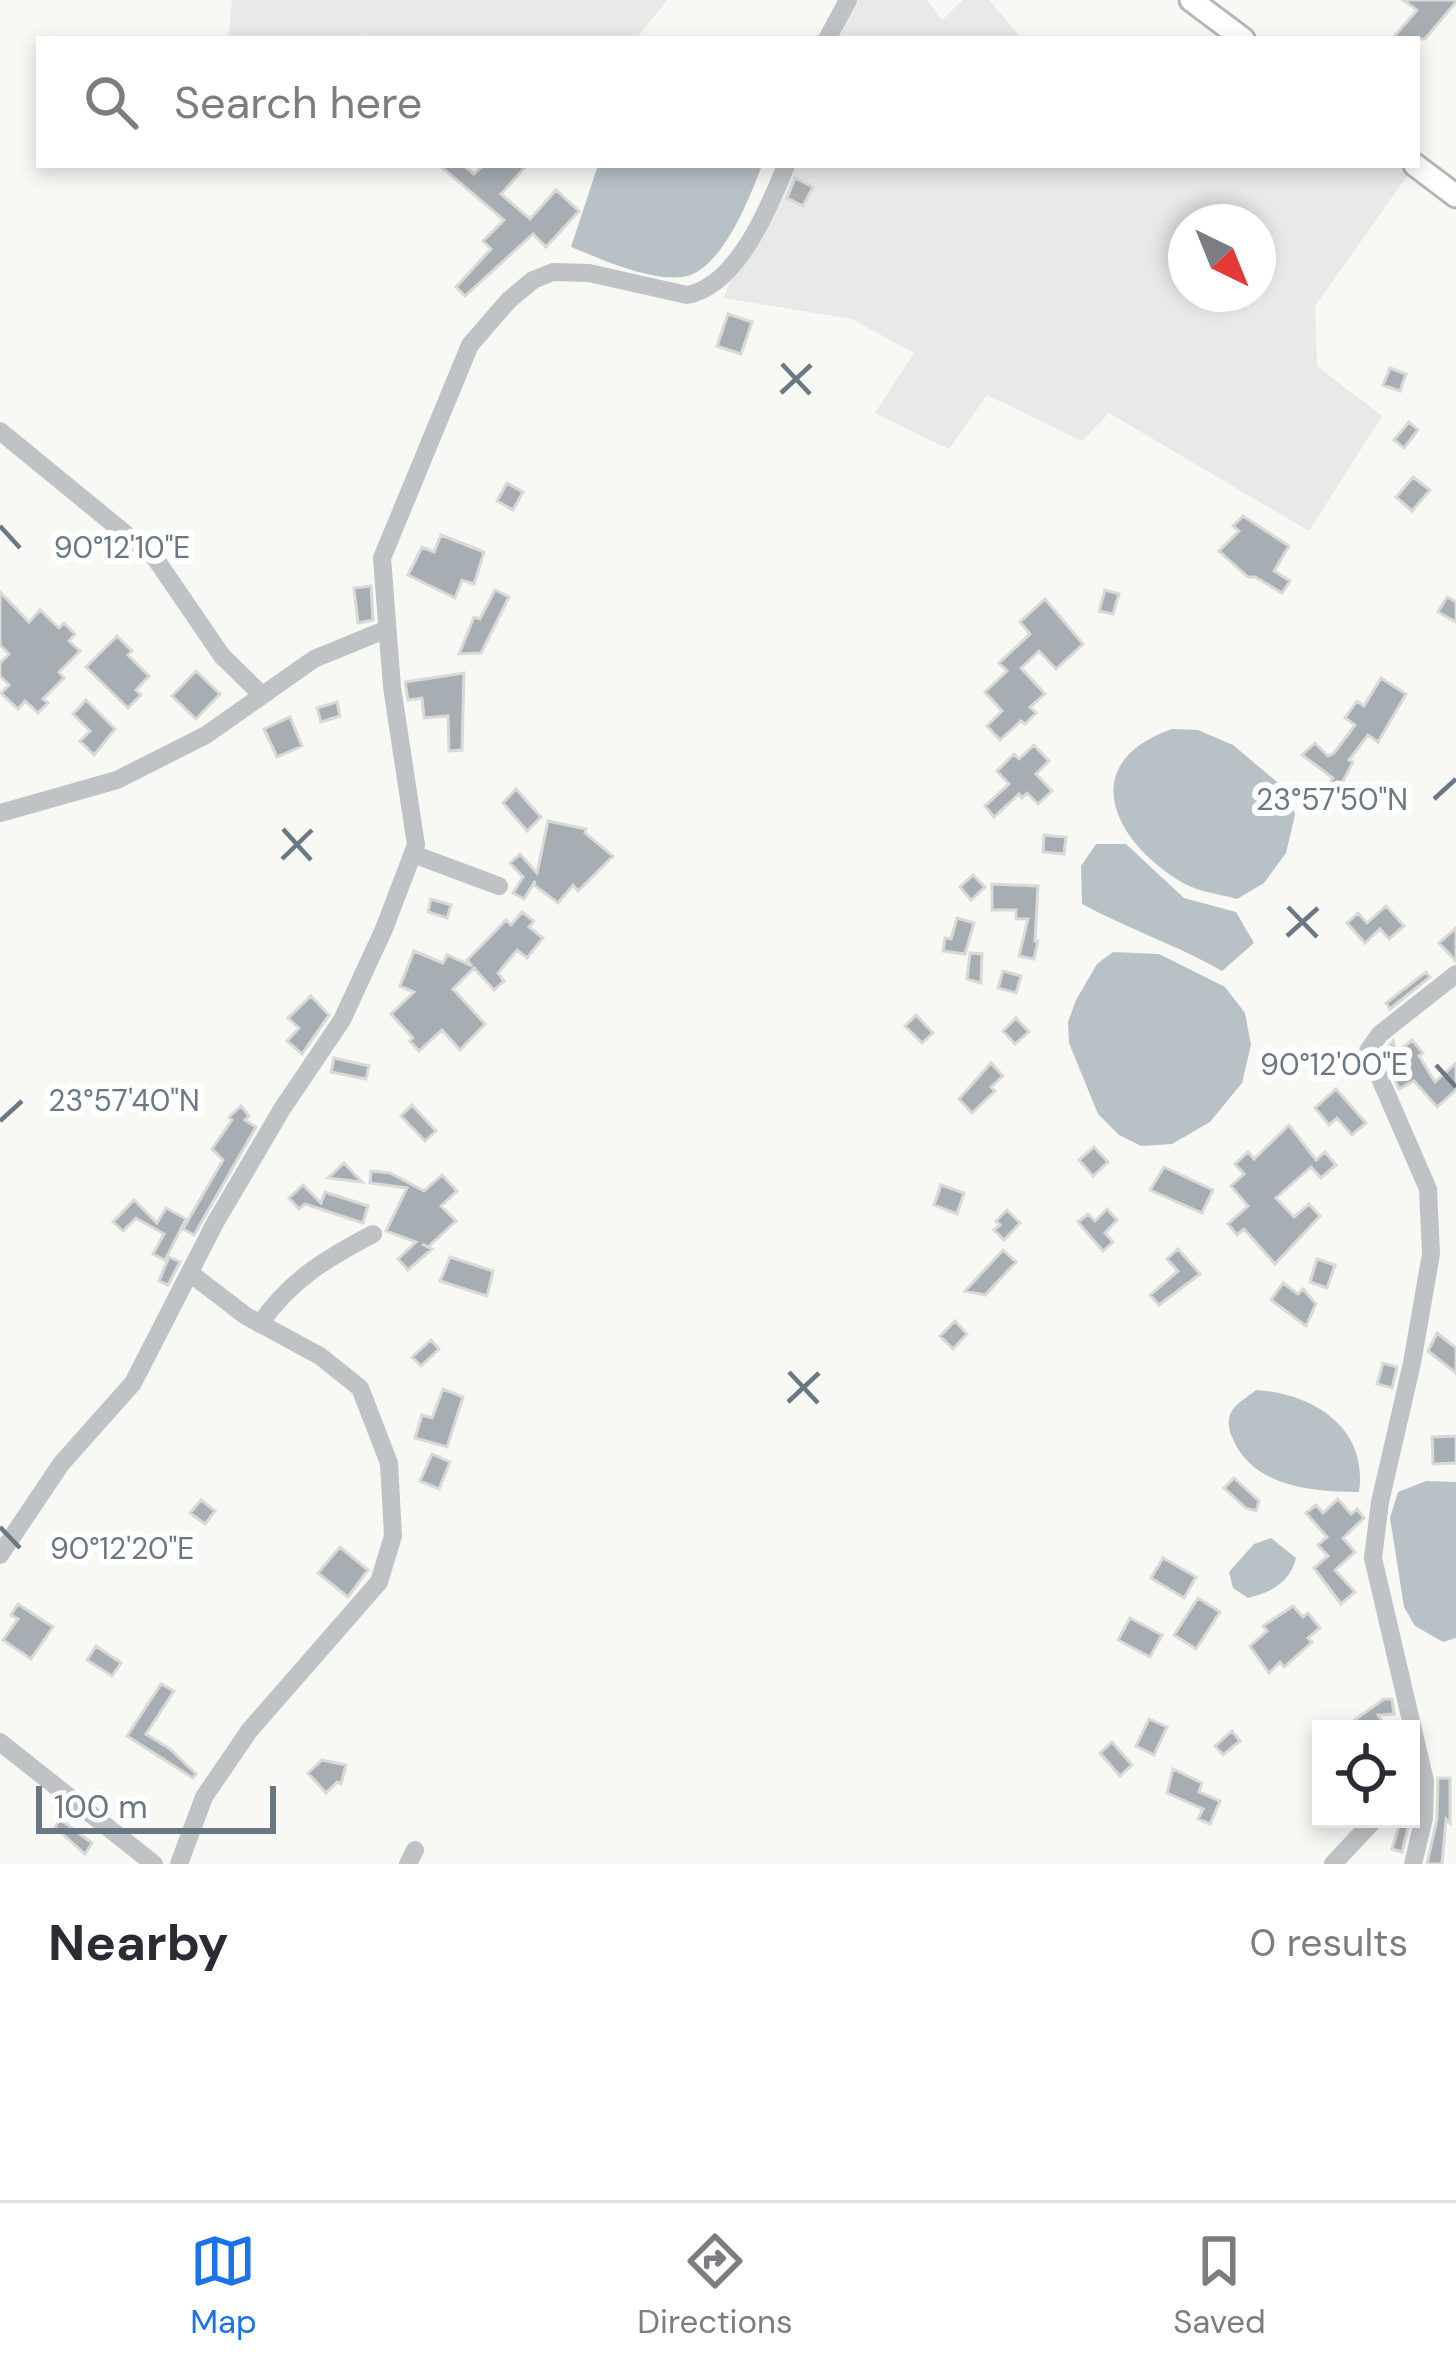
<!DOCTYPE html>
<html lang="en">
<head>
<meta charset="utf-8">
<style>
	:root { --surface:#fff; --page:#f2f2f3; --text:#2b2b33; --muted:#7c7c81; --line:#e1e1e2; --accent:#1a73e8 }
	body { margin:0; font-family:"DM Sans",sans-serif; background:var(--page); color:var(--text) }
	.controls { position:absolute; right:36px; bottom:36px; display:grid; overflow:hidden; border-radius:0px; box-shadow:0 6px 18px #0003 }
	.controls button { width:108px; height:108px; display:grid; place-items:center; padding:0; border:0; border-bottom:3px solid var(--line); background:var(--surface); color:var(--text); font:60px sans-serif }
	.compass { position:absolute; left:1168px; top:204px; width:108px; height:108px; border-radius:50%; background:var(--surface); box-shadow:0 6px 18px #0003; rotate:137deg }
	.scale { position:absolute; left:36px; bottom:30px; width:240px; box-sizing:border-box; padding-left:12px; border:6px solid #697883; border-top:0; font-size:33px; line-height:42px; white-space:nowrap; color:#697883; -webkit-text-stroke:9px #fff; paint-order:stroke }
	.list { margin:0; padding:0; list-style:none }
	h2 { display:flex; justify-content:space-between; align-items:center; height:156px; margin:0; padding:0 48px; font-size:51px }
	h2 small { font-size:39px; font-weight:400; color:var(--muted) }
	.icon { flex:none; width:66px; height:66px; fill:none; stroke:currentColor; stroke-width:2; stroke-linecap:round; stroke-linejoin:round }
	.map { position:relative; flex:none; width:1456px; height:1864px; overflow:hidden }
	.search { position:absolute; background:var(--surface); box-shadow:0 6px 18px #0003; left:36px; right:36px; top:36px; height:132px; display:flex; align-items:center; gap:30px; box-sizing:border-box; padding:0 42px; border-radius:0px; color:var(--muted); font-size:45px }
	.sheet { height:336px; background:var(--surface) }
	nav { display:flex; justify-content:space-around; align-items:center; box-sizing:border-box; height:168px; border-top:3px solid var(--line); background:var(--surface); font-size:33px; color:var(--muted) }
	nav a { display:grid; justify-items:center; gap:6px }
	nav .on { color:var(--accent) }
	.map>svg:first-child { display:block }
	.built { fill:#e8e9e8; fill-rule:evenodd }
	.water { fill:#b8c2c6 }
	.building { fill:#a7aeb3; stroke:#d9d9d7; stroke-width:3 }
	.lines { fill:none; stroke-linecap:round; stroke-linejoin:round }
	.major-casing { stroke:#b2b7ba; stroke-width:27 }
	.minor { stroke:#bfc3c6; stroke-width:18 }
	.major { stroke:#fff; stroke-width:21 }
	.ticks { fill:none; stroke:#697883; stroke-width:4.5 }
	.ticks-label { font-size:30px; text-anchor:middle; fill:#697883; stroke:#fff; stroke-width:12; stroke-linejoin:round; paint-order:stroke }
</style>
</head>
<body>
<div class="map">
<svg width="1456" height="1864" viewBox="0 0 1456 1864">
	<rect width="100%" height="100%" fill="#f8f8f5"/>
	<path class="built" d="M232 0H667L636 39H381L362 35 356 39H228Z
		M851 0H927L942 20 963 0H989L1022 39H836Z
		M786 165H1415L1315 306 1317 366 1382 416 1309 531 1109 413 1082 441 987 395 949 449 875 413 914 353 852 319 723 298ZM1186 222H1258V294H1186Z"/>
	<path class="water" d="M598 165H762C750 197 721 273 682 277 649 281 601 259 571 247Z
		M1172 729 1198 730 1233 745 1289 792 1295 815 1286 853 1264 883 1237 899C1220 894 1198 892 1183 883 1114 843 1074 763 1172 729Z
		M1096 844H1126L1184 898 1236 912 1254 943 1222 971C1177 945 1128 929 1082 904L1081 866Z
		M1113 952 1159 954 1225 987 1245 1013 1251 1045 1242 1083 1210 1122 1172 1144 1141 1146 1119 1135 1098 1114 1069 1043 1068 1022 1076 1000 1097 964Z
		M1256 1390C1313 1393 1369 1428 1359 1492 1312 1492 1252 1487 1232 1437 1228 1428 1227 1417 1233 1409 1238 1402 1249 1396 1256 1390Z
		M1426 1481 1456 1482V1638L1443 1642 1415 1626 1404 1607 1390 1518 1398 1492Z
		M1271 1538 1296 1558C1290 1583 1271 1592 1248 1598L1233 1588 1229 1572 1254 1544Z"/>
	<path class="building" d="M1403 0H1456V2L1425 39H1392L1417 10Z
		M439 165H463L474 174 484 165H527L501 194 530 219 556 190 579 211 546 247 533 234 465 296 456 287 491 249 483 241 504 220Z
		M795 178 813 187 803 206 787 198Z
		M728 314 752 322 741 354 717 346Z
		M1390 368 1406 374 1400 391 1383 385Z
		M1409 422 1418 430 1404 448 1394 440Z
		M1413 477 1430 490 1412 511 1396 497Z
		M507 483 523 492 513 510 497 501Z
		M1243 516 1289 546 1274 571 1290 581 1282 593 1255 577H1248L1219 551 1239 531 1233 526Z
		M441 535 484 552 474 584 462 580 455 598 408 575 422 547 434 552Z
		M371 586 373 620 358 623 354 588Z
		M495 590 509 597 481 653 459 654 474 617 480 619Z
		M1105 590 1119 594 1113 614 1099 611Z
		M0 592 29 622 40 610 59 628 64 623 75 634 69 641 80 651 59 672 64 678 43 699 48 703 38 713 25 701 18 709 1 693 9 685 0 676V663L9 654 0 645Z
		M1447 597 1456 602V622L1438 612Z
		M1045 599 1083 644 1056 669 1039 651 1021 668 1045 694 1030 707 1036 713 1025 724 1021 721 1000 740 987 726 1002 711 985 692 1007 671 999 663 1030 634 1020 622Z
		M117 636 132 651 128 655 149 676 136 690 141 695 128 708 86 667Z
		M196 671 220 694 196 719 172 696Z
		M464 673 462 750 449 751 448 716 424 718 422 698 408 700 405 682Z
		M1381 678 1406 694 1378 742 1368 735 1349 760 1353 762 1342 783 1351 788 1342 802 1325 790 1333 778 1302 755 1315 743 1328 756 1334 753 1355 725 1345 718 1357 701 1364 706Z
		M86 700 115 729 94 755 80 741 90 731 73 714Z
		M337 702 340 716 321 722 317 708Z
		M290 717 302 746 277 757 264 729Z
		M1034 745 1049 761 1036 774 1052 791 1038 804 1027 793 1022 798 1019 794 994 817 985 806 1009 784 997 771 1014 754 1019 759Z
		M516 789 541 817 527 831 503 803Z
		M548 821 586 829 585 833 613 856 578 891 573 885 558 903 534 885 535 881 524 899 513 893 523 877 510 863 520 854 537 873Z
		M1044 835 1066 837 1064 854 1043 852Z
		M973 875 985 887 971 900 960 887Z
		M992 884 1038 886 1035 941H1038L1034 959 1019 956 1028 919H1016V910H992Z
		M431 899 451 905 447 918 428 912Z
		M1386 906 1404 926 1389 939 1380 929 1365 943 1347 923 1358 913 1367 923Z
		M522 912 534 921 529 927 543 938 527 958 517 950 498 973 504 981 494 990 474 968 453 989 485 1024 460 1050 442 1030 419 1051 410 1041 413 1038 391 1014 414 992 400 986 414 951 443 963 447 955 472 966 467 960 482 945 506 920 511 925Z
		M957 918 974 923 965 954 943 951 945 938 951 939Z
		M1456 928V961L1439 943Z
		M970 953 982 954 981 983 967 979Z
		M1003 971 1021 976 1016 993 998 988Z
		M1426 972 1430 977 1390 1009 1386 1003Z
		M311 996 329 1015 302 1054 287 1041 299 1028 288 1018Z
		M916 1015 933 1033 922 1043 905 1026Z
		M1016 1018 1029 1032 1015 1044 1003 1031Z
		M1412 1040 1423 1053 1419 1056 1435 1082 1456 1063V1090L1437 1107 1414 1081 1399 1089 1383 1053 1393 1041 1396 1054Z
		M334 1058 369 1066 366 1079 331 1072Z
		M991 1063 1003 1076 991 1087 995 1091 972 1113 959 1099Z
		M1336 1089 1366 1123 1352 1135 1337 1118 1329 1125 1315 1108Z
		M412 1105 436 1131 425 1141 401 1116Z
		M241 1106 249 1116 245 1120 256 1127 194 1235 183 1229 223 1160 212 1149 232 1120 229 1117Z
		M1289 1125 1316 1160 1325 1152 1336 1165 1321 1178 1311 1167 1276 1198 1294 1217 1309 1204 1320 1216 1275 1264 1244 1229 1237 1235 1228 1224 1248 1206 1231 1186 1244 1174 1235 1164 1248 1152 1254 1159Z
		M1094 1147 1108 1162 1093 1176 1079 1160Z
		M344 1163 362 1182 328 1178Z
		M1164 1167 1213 1190 1202 1213 1150 1190Z
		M371 1171 390 1173 424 1191 442 1175 457 1191 441 1206 456 1221 428 1247 422 1244 432 1249 408 1270 398 1259 416 1242 386 1231 407 1188 370 1183Z
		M303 1185 321 1203 325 1192 368 1206 363 1223 305 1204 299 1209 289 1198Z
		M941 1185 964 1193 957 1214 934 1205Z
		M134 1200 157 1223 166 1208 186 1219 165 1260 153 1254 164 1234 136 1218 123 1231 113 1222Z
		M1107 1209 1117 1220 1105 1233 1113 1242 1103 1251 1078 1222 1088 1214 1095 1221Z
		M1007 1210 1020 1223 1004 1240 994 1230 1000 1225 996 1221Z
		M1178 1249 1200 1274 1159 1305 1150 1295 1178 1271 1167 1259Z
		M1003 1250 1016 1262 985 1295 965 1291Z
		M169 1257 180 1262 168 1285 159 1281Z
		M450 1257 493 1271 487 1296 440 1281Z
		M1317 1259 1335 1265 1327 1288 1310 1282Z
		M1283 1283 1298 1294 1303 1289 1316 1304 1306 1326 1271 1300Z
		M955 1321 967 1334 953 1349 940 1336Z
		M1437 1333 1456 1348V1373L1428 1351Z
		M431 1340 439 1349 421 1366 412 1357Z
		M1383 1363 1397 1367 1392 1388 1377 1384Z
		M443 1389 463 1397 447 1447 415 1438 422 1415 432 1418Z
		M1456 1436V1463L1433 1464 1432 1437Z
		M432 1454 450 1462 439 1489 420 1481Z
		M1234 1478 1259 1501 1256 1511 1246 1508 1224 1488Z
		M1338 1499 1351 1514 1357 1509 1364 1518 1343 1538 1355 1552 1335 1570 1355 1592 1341 1604 1314 1568 1328 1556 1318 1545 1327 1537 1306 1513 1316 1505 1323 1513Z
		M201 1500 215 1511 205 1524 190 1513Z
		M340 1547 368 1570 348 1597 318 1573Z
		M1163 1558 1196 1577 1184 1598 1151 1578Z
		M1198 1598 1220 1612 1196 1649 1174 1635Z
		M18 1604 53 1627 31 1659 3 1640 18 1619 11 1615Z
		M1293 1606 1303 1617 1308 1613 1320 1628 1308 1638 1312 1642 1284 1667 1280 1662 1269 1673 1250 1646 1267 1631 1263 1626Z
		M1130 1618 1162 1635 1150 1657 1118 1640Z
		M96 1646 121 1663 112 1676 87 1660Z
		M161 1684 174 1691 146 1734 170 1749 196 1774 193 1778 127 1736Z
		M1384 1699H1392L1394 1714 1378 1715 1388 1729H1342Z
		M1149 1719 1167 1727 1154 1755 1136 1746Z
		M1232 1731 1240 1741 1223 1755 1215 1746Z
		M1112 1742 1132 1765 1120 1776 1100 1753Z
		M322 1760 346 1765 341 1784 337 1782 326 1793 308 1773Z
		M1173 1769 1202 1783 1199 1792 1220 1801 1210 1824 1198 1819 1203 1809 1167 1793Z
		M1438 1778H1450V1823L1446 1819 1442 1864H1427L1437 1819Z
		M60 1819 92 1843 85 1854 55 1827Z
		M1401 1819H1410L1402 1852 1392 1849Z"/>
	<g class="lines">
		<g class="major-casing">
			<path id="major" d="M1191 0 1243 39
				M1415 165 1456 196"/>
		</g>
		<path class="minor" d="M827 39 848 0
			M0 431 155 558 222 656 262 695
			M0 813 117 780 206 735 314 659 387 629
			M413 854 499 886
			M260 1324C290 1280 327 1258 373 1234
			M0 1555 61 1464 133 1383 215 1223 282 1109 342 1020 384 929 416 845 392 687 382 558 470 345 509 300 533 280 553 272 589 273 687 295C737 286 769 208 786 165
			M0 1742 154 1864
			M179 1864 204 1797 249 1731 379 1582 393 1536 389 1463 360 1388 320 1356 246 1316 190 1273
			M408 1864 415 1850
			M1333 1864 1375 1819
			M1413 1864 1424 1818 1425 1781 1373 1558 1380 1502 1412 1363 1431 1254 1428 1189 1368 1051 1380 1034 1456 974"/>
		<use href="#major" class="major"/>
	</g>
	<path class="ticks" d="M782 364 810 394M781 393 811 365M0 526 20 548M1434 799 1456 779M283 829 311 860M282 859 312 830M1288 907 1317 937M1287 936 1318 908M1436 1065 1456 1087M0 1121 22 1101M789 1372 818 1403M788 1402 819 1373M0 1527 20 1548"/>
	<g class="ticks-label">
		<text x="122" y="558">90°12'10"E</text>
		<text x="1332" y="810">23°57'50"N</text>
		<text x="1334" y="1075">90°12'00"E</text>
		<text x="124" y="1111">23°57'40"N</text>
		<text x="122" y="1559">90°12'20"E</text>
	</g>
</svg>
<div class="controls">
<button><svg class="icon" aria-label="locate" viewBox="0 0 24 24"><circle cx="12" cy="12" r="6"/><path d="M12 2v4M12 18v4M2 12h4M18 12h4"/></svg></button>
</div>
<svg class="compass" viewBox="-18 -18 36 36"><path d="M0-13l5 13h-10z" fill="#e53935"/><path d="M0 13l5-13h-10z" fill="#7c7c81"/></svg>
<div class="scale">100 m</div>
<div class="search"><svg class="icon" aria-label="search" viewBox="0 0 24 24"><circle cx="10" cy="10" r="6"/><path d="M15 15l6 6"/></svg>Search here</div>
</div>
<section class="sheet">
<h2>Nearby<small>0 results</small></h2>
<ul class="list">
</ul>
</section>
<nav>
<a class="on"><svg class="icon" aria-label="map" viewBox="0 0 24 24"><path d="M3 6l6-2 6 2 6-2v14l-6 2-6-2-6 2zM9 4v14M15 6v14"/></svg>Map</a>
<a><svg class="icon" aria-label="directions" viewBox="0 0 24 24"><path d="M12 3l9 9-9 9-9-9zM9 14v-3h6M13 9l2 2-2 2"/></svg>Directions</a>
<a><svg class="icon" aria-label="saved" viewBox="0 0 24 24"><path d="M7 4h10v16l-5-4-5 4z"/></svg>Saved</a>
</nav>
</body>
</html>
